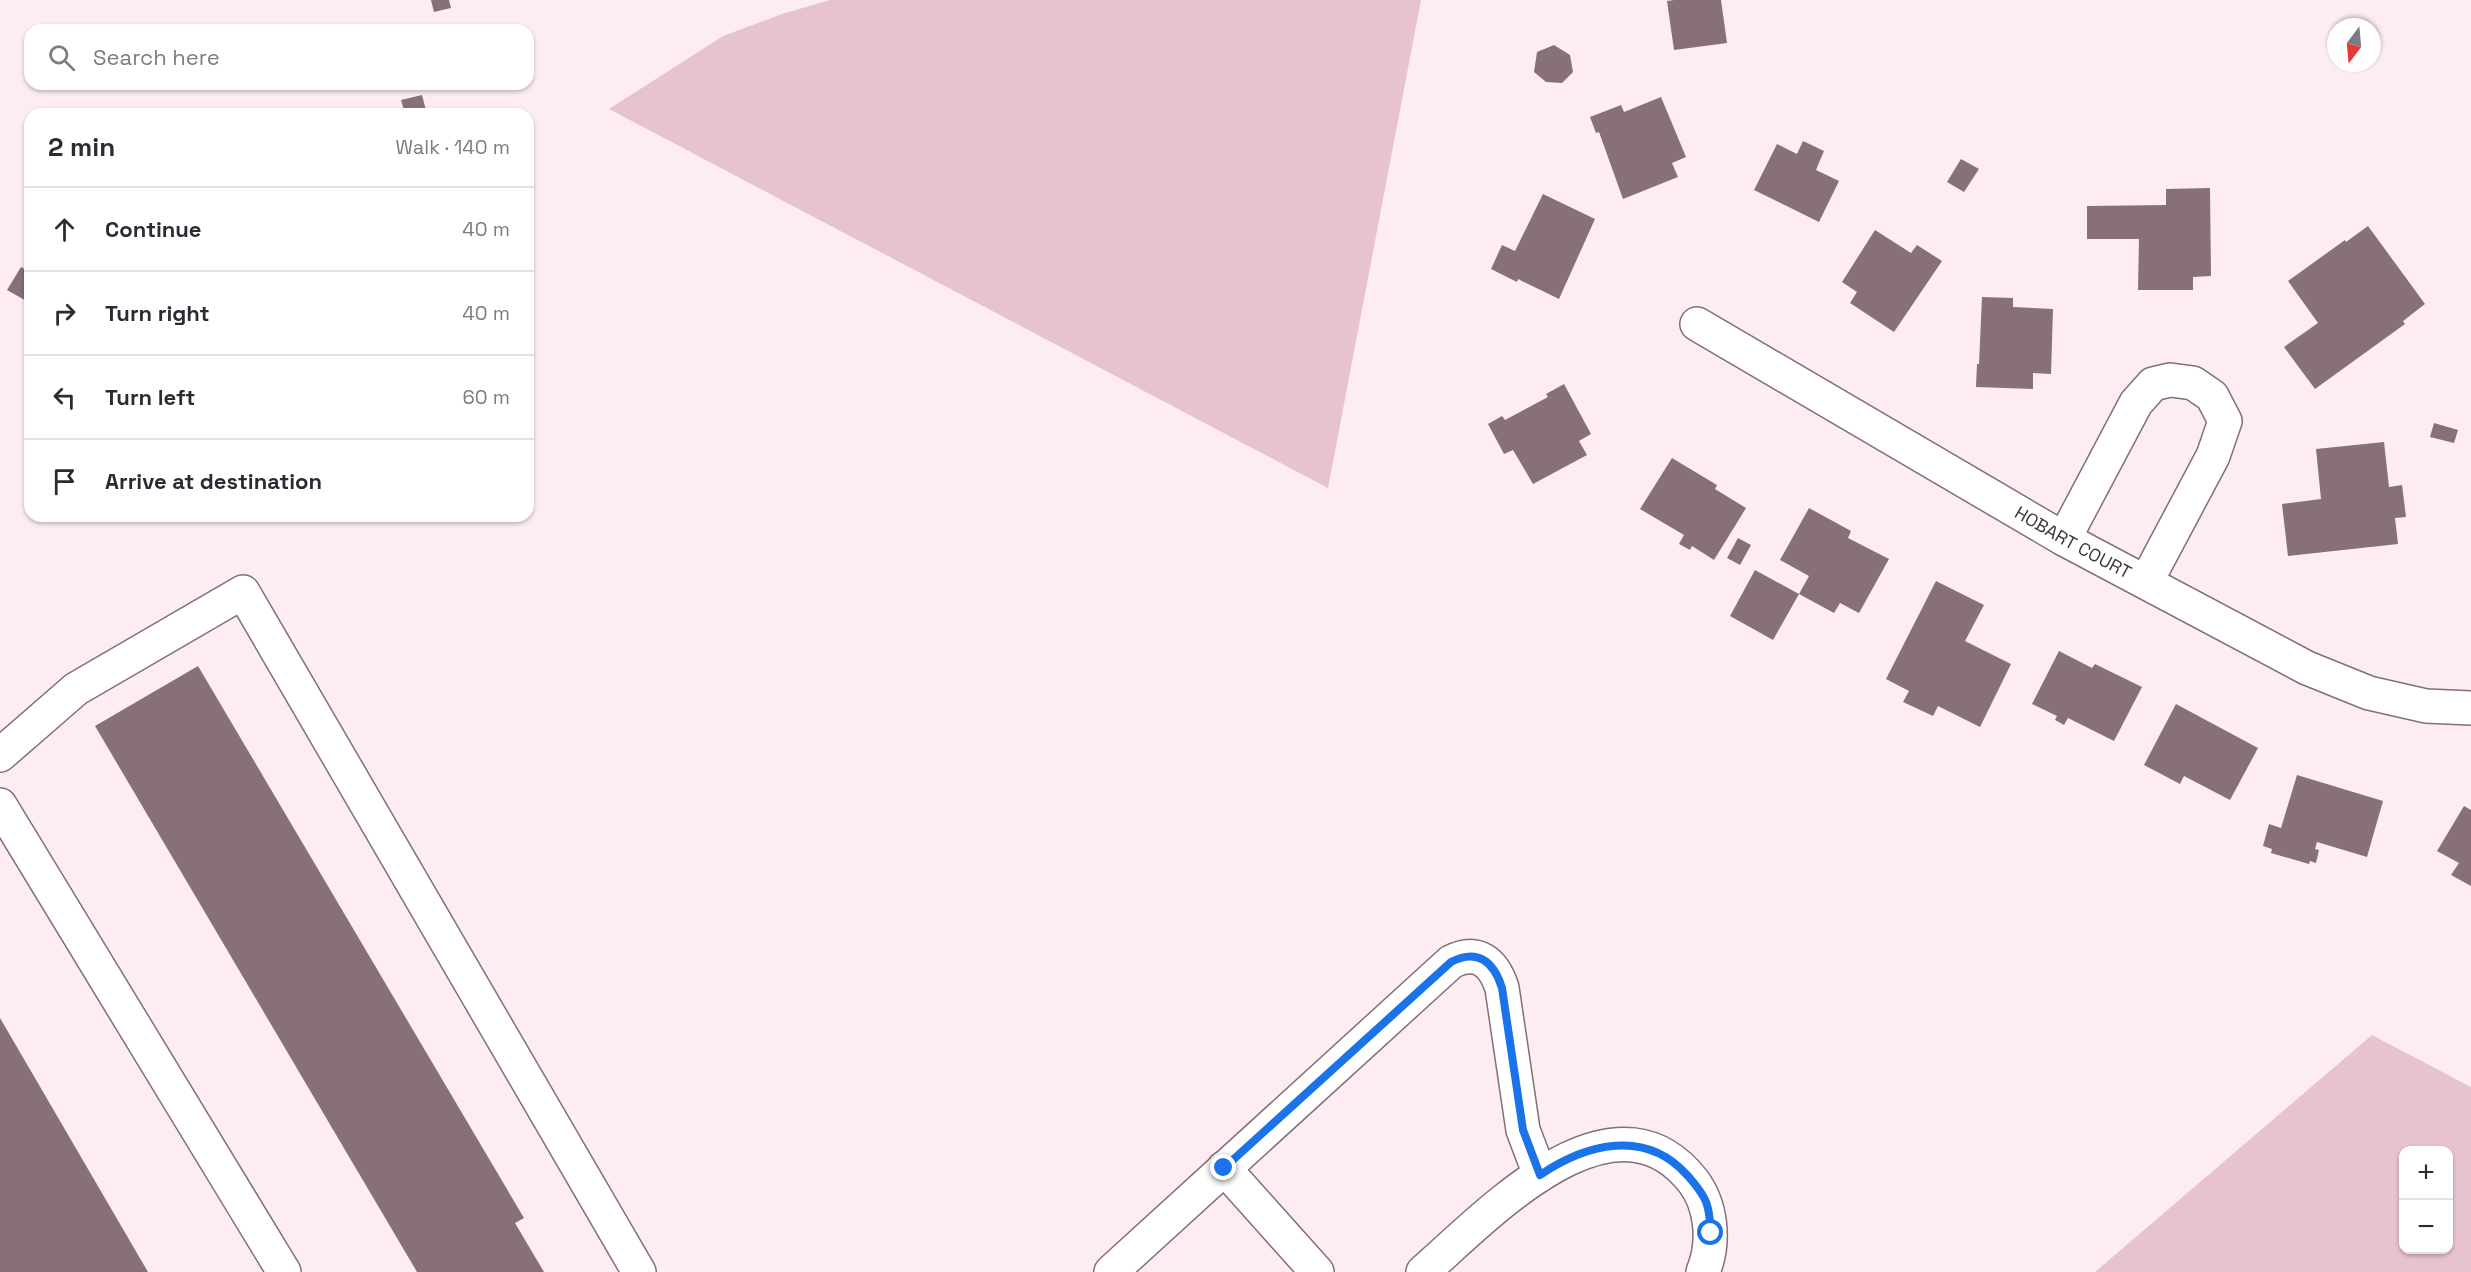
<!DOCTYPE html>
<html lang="en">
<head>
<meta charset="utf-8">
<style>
	:root { --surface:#fff; --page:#f2f2f3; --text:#2b2b33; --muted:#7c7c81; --line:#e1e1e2 }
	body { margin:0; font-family:"Space Grotesk",sans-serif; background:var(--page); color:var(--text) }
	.controls { position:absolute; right:18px; bottom:18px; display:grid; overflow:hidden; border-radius:12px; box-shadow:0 2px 4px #0004 }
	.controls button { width:54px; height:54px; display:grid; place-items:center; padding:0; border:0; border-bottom:2px solid var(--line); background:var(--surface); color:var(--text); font:30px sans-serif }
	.compass { position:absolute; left:2327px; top:18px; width:54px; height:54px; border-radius:50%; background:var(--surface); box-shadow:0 2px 4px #0004; rotate:196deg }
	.stop { position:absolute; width:18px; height:18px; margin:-14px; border:4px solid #1a73e8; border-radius:50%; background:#fff }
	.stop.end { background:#1a73e8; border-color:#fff; box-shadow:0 2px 6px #0008 }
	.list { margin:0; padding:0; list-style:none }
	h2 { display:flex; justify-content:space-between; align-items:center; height:78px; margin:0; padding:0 24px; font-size:26px }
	h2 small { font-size:20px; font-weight:400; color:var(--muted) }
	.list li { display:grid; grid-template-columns:39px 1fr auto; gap:18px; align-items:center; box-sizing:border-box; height:84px; padding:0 24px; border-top:2px solid var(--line) }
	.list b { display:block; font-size:22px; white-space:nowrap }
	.list em { font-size:20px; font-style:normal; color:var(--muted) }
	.icon { flex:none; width:33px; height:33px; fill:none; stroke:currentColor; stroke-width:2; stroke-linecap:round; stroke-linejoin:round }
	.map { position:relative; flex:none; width:2471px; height:1272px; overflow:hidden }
	.search { position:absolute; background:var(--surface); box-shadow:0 2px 4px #0004; left:24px; top:24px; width:510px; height:66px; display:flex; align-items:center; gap:15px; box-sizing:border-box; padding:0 21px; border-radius:18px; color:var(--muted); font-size:22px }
	.panel { position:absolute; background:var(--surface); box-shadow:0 2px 4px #0004; left:24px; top:108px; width:510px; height:414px; border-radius:18px }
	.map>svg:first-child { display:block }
	.green { fill:#e7c2cf; fill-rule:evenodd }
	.building { fill:#877078 }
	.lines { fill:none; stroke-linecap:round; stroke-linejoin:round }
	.minor-casing { stroke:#856e76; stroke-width:36 }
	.minor { stroke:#fff; stroke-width:33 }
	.route { stroke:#1a73e8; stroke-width:8 }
	.labels { text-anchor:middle; stroke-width:6; stroke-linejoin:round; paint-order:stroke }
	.street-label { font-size:18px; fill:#403639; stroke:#fdedf2 }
</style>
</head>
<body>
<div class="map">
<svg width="2471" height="1272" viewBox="0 0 2471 1272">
	<rect width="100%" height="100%" fill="#fdedf2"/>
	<path class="green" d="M830 0H1421L1328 488 609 109 723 36 782 14Z
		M2372 1035 2471 1087V1272H2095ZM2404 1150H2448V1250H2404Z"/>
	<path class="building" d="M431 0H449L451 8 434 12Z
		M1674 0H1721L1727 43 1674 50 1667 1Z
		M1554 45 1570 55 1573 72 1562 83 1546 82 1534 72 1537 52Z
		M422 95 427 114H405L401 100Z
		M1661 97 1686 157 1672 163 1678 177 1623 199 1599 132 1596 133 1590 117 1621 105 1624 112Z
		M1803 141 1824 151 1816 170 1839 181 1819 222 1754 190 1777 144 1797 154Z
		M1961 159 1979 169 1964 192 1947 182Z
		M2210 188 2211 276 2193 277V290H2138L2139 239H2087V206L2166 205V189Z
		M1543 194 1595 219 1559 299 1518 279 1517 282 1491 269 1502 245 1515 251Z
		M2368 226 2425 304 2403 321 2405 324 2315 389 2284 347 2318 323 2288 281 2345 240 2346 242Z
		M1875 230 1911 253 1917 245 1942 261 1894 332 1850 303 1857 292 1842 282Z
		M21 267 30 272V303L7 290Z
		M1982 297 2013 298V307L2053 309 2051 374 2033 373V389L1976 387 1977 364H1979Z
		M1564 384 1591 434 1579 441 1587 455 1533 484 1513 450 1504 454 1488 424 1502 416 1505 420 1548 397 1546 394Z
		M2434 423 2458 430 2454 443 2430 437Z
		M2384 442 2389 487 2402 485 2406 517 2395 518 2398 544 2288 556 2282 504 2321 499 2316 449Z
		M1672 458 1717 485 1715 489 1746 508 1714 560 1692 546 1690 550 1679 544 1684 535 1640 509Z
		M1809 508 1851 531 1848 538 1889 559 1859 613 1840 603 1834 613 1799 594 1809 576 1780 560Z
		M1738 538 1751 545 1740 565 1727 558Z
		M1755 570 1799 594 1773 640 1730 616Z
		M1936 581 1984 605 1965 641 2011 664 1980 727 1938 706 1933 716 1903 702 1909 691 1886 679Z
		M2059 651 2092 668 2095 664 2142 687 2114 741 2068 718 2064 725 2055 720 2057 716 2032 704Z
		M198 666 524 1218 515 1223 544 1272H417L95 726Z
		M2176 704 2258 748 2230 800 2184 776 2180 784 2144 765Z
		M2297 775 2383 801 2367 857 2317 842 2315 849 2319 850 2316 863 2310 861 2309 864 2271 853 2272 849 2263 846 2269 824 2281 828Z
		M2464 806 2471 810V886L2451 875 2459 863 2437 851Z
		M0 1018 148 1272H0Z"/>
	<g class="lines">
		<g class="minor-casing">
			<g id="minor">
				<path id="s1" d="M1697 324 2064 539 2307 668 2369 693 2426 706 2471 708"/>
				<path d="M2064 539 2136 403 2153 384 2170 380 2193 383 2212 396 2225 421 2213 456 2146 582"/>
				<path d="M0 755 76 689 243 592 639 1272"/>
				<path d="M0 805 284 1272"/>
				<path d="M1224 1168 1317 1272"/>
				<path d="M1111 1272 1451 962C1478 948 1494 963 1502 988L1523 1130 1540 1175"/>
				<path d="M1423 1272C1486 1217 1613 1079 1693 1181 1712 1206 1715 1243 1703 1272"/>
			</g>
		</g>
		<use href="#minor" class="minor"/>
	</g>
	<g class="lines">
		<path class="route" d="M1224 1168 1451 962C1478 948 1494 962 1502 988L1523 1130 1540 1175C1586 1144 1645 1128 1687 1175 1694 1183 1704 1194 1707 1205 1710 1214 1710 1224 1711 1233"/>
	</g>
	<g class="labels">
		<g class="street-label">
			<text dy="6" stroke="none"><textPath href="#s1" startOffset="435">HOBART COURT</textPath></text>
		</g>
	</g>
</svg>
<div class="controls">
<button>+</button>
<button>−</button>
</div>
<svg class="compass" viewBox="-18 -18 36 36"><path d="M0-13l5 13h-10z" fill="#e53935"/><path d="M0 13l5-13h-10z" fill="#7c7c81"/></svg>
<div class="stop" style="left:1711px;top:1233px"></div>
<div class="stop end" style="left:1224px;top:1168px"></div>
<div class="search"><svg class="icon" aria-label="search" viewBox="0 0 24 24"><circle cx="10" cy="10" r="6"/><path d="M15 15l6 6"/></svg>Search here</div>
<section class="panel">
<h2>2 min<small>Walk · 140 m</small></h2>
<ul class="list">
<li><svg class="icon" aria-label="ahead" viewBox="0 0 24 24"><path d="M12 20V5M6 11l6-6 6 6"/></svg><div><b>Continue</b></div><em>40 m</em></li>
<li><svg class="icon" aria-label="right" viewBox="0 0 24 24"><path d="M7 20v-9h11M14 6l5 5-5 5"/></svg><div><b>Turn right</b></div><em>40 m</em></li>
<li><svg class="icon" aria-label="left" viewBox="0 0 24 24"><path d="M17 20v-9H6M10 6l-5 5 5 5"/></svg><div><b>Turn left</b></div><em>60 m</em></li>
<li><svg class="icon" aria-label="arrive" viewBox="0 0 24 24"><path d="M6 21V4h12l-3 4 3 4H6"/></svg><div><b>Arrive at destination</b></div></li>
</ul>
</section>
</div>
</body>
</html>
